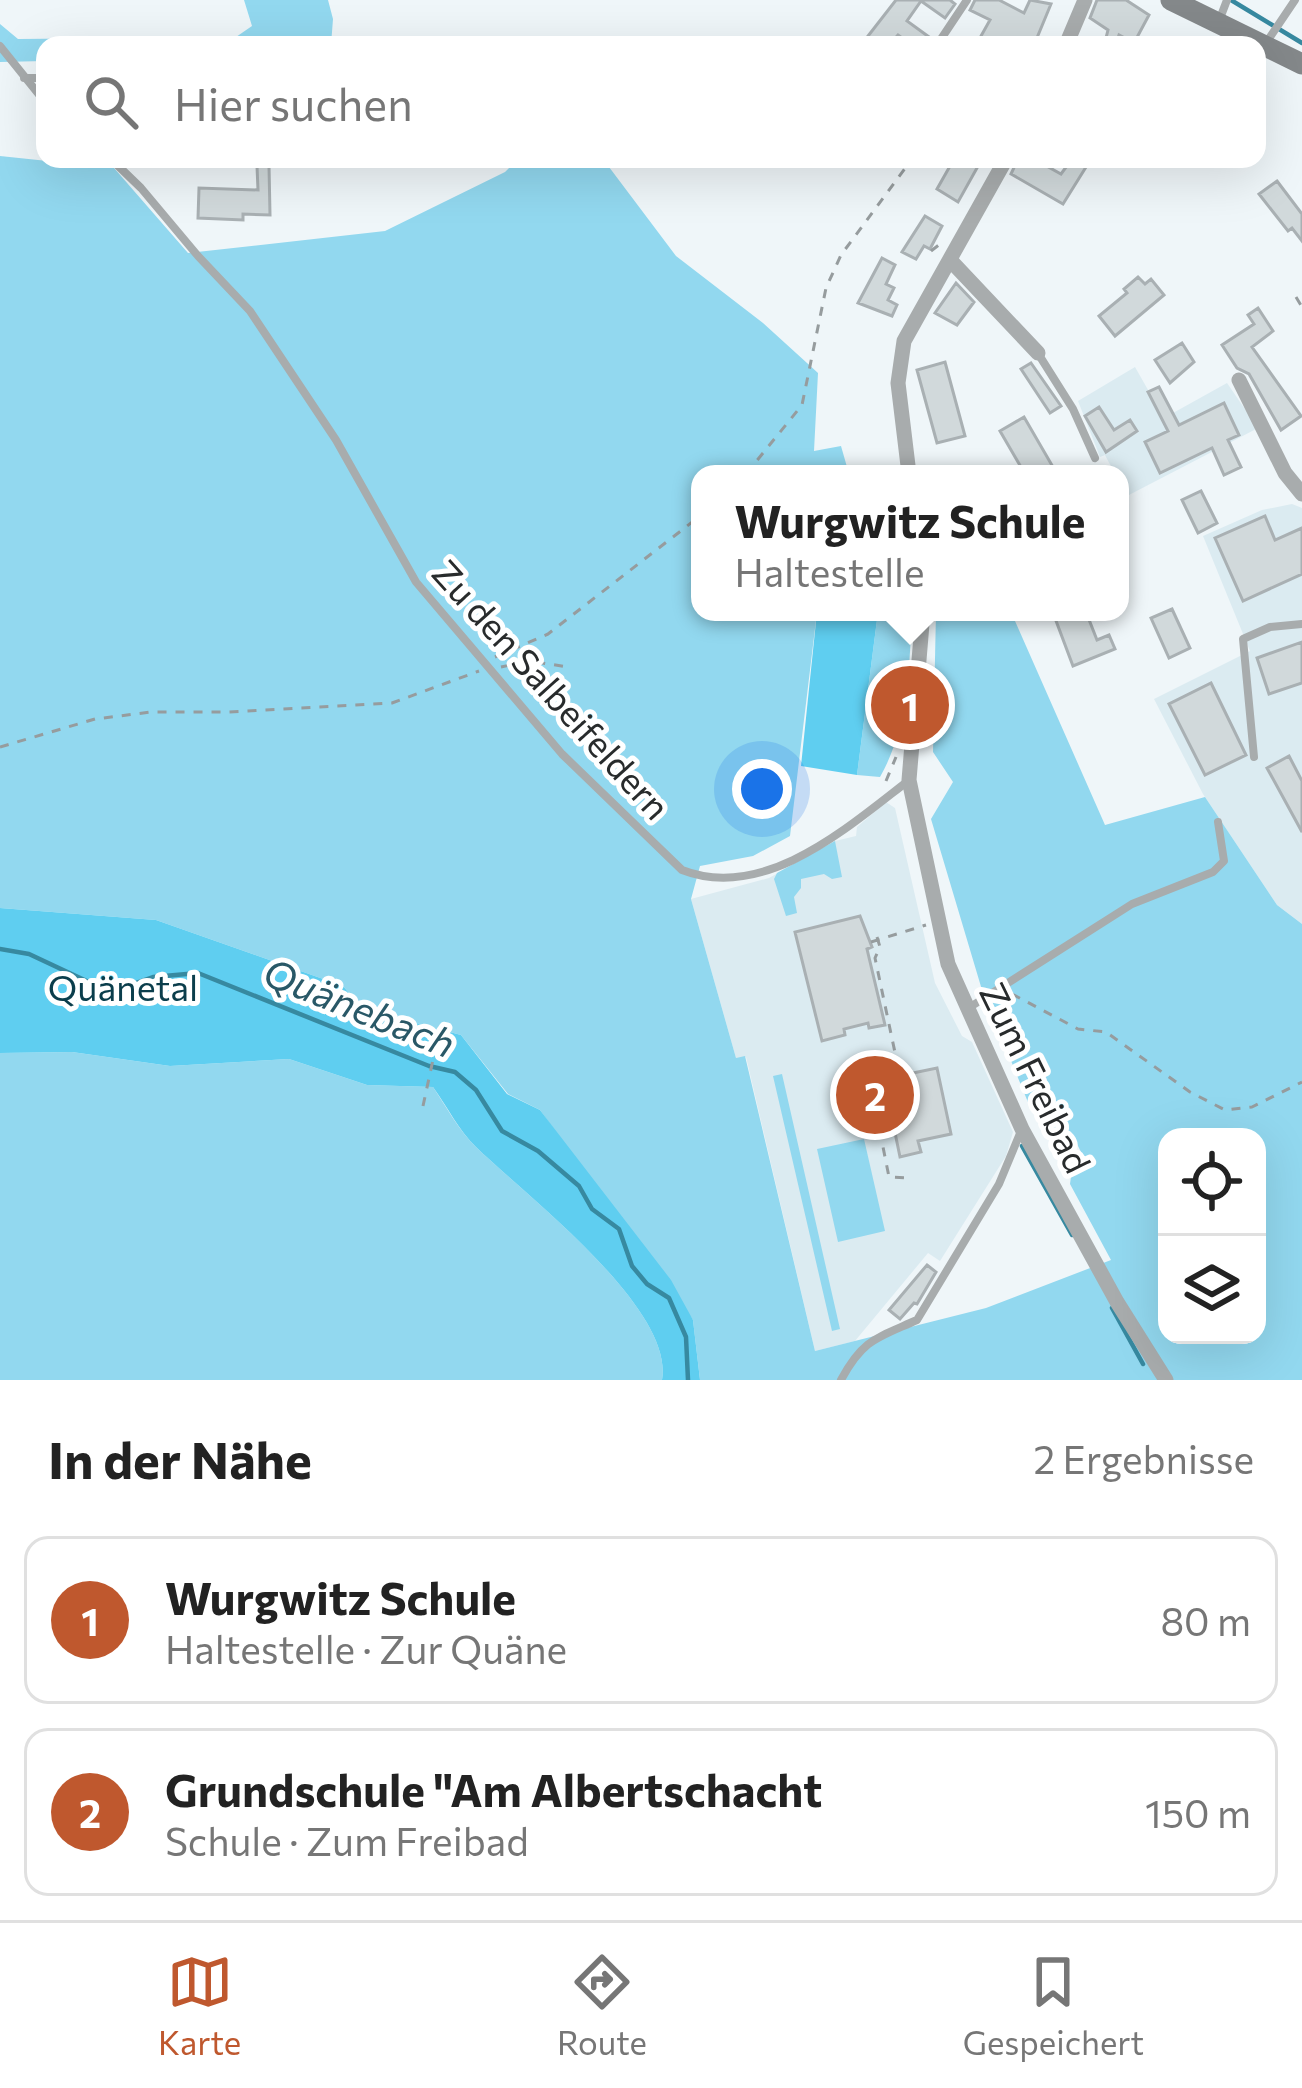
<!DOCTYPE html>
<html lang="de">
<head>
<meta charset="utf-8">
<style>
	:root { --surface:#fff; --page:#f6f6f6; --text:#222; --muted:#767676; --line:#e0e0e0; --accent:#bf582e }
	body { margin:0; font-family:Commissioner,sans-serif; background:var(--page); color:var(--text) }
	.controls { position:absolute; right:36px; bottom:36px; display:grid; overflow:hidden; border-radius:24px; box-shadow:0 12px 48px #0002 }
	.controls button { width:108px; height:108px; display:grid; place-items:center; padding:0; border:0; border-bottom:3px solid var(--line); background:var(--surface); color:var(--text); font:60px sans-serif }
	.you { position:absolute; left:762px; top:789px; width:42px; height:42px; margin:-30px; border:9px solid #fff; border-radius:50%; background:#1a73e8; box-shadow:0 0 0 18px #1a73e833 }
	.badge { display:grid; place-items:center; width:78px; height:78px; border-radius:50%; background:var(--accent); color:#fff; font-size:39px; font-weight:700 }
	.pin { position:absolute; translate:-50% -50%; border:6px solid #fff; box-shadow:0 3px 12px #0006 }
	.popup { position:absolute; left:691px; top:465px; width:438px; height:156px; box-sizing:border-box; display:grid; place-content:center; border-radius:24px; background:var(--surface); filter:drop-shadow(0 3px 9px #0005); font-size:39px; white-space:nowrap; color:var(--muted) }
	.popup b { font-size:45px; color:var(--text) }
	.popup::after { content:''; position:absolute; left:50%; top:100%; margin-left:-24px; border:24px solid transparent; border-top-color:var(--surface) }
	.list { margin:0; padding:0; list-style:none }
	h2 { display:flex; justify-content:space-between; align-items:center; height:156px; margin:0; padding:0 48px; font-size:51px }
	h2 small { font-size:39px; font-weight:400; color:var(--muted) }
	.list li { display:grid; grid-template-columns:78px 1fr auto; gap:36px; align-items:center; box-sizing:border-box; height:168px; margin:0 24px 24px; padding:0 24px; border:3px solid var(--line); border-radius:24px }
	.list b { display:block; font-size:45px; white-space:nowrap }
	.list p { margin:0; font-size:39px; white-space:nowrap; color:var(--muted) }
	.list em { font-size:39px; font-style:normal; color:var(--muted) }
	.icon { flex:none; width:66px; height:66px; fill:none; stroke:currentColor; stroke-width:2; stroke-linecap:round; stroke-linejoin:round }
	.map { position:relative; flex:none; width:1302px; height:1380px; overflow:hidden }
	.search { position:absolute; background:var(--surface); box-shadow:0 12px 48px #0002; left:36px; right:36px; top:36px; height:132px; display:flex; align-items:center; gap:30px; box-sizing:border-box; padding:0 42px; border-radius:24px; color:var(--muted); font-size:45px }
	.sheet { height:540px; background:var(--surface) }
	nav { display:flex; justify-content:space-around; align-items:center; box-sizing:border-box; height:168px; border-top:3px solid var(--line); background:var(--surface); font-size:33px; color:var(--muted) }
	nav a { display:grid; justify-items:center; gap:6px }
	nav .on { color:var(--accent) }
	.map>svg:first-child { display:block }
	.built { fill:#dbebf1 }
	.green { fill:#92d8ef; fill-rule:evenodd }
	.forest { fill:#5fcef0 }
	.lines { fill:none; stroke-linecap:round; stroke-linejoin:round }
	.stream { stroke:#3789a0; stroke-width:4.5 }
	.building { fill:#d1d9db; stroke:#a9b0b3; stroke-width:3 }
	.path { stroke:#969c9e; stroke-width:3; stroke-dasharray:9 9; stroke-linecap:butt }
	.lane { stroke:#a8acad; stroke-width:8 }
	.street { stroke:#a8acad; stroke-width:15 }
	.secondary { stroke:#84888a; stroke-width:21 }
	.labels { text-anchor:middle; stroke-width:10; stroke-linejoin:round; paint-order:stroke }
	.street-label { font-size:36px; fill:#282b2c; stroke:#fff }
	.park-label { font-size:36px; fill:#0b3e4c; stroke:#fff }
	.water-label { font-size:39px; font-style:italic; fill:#295867; stroke:#fff }
</style>
</head>
<body>
<div class="map">
<svg width="1302" height="1380" viewBox="0 0 1302 1380">
	<rect width="100%" height="100%" fill="#eff6f9"/>
	<path class="built" d="M1135 367 1164 418 1227 383 1258 428 1127 496 1120 474H1115L1105 455 1100 457 1078 401Z
		M1292 504 1302 508V924L1277 905 1203 794 1154 699 1250 651 1203 536 1262 510Z
		M886 802 895 808 935 983 962 1036 972 1042 1013 1132 1006 1156 940 1261 928 1253 855 1341 815 1351 746 1057 736 1058 691 899 769 878 835 841 856 836 857 827Z"/>
	<path class="green" d="M244 0H328L333 19 331 45H45V61L0 62V24L18 39 236 37 252 26Z
		M0 156 114 168 188 253 385 231 505 172 518 159H603L676 256 763 323 818 373 814 451 841 446 849 474H700V612H817L790 836 753 856 700 866 691 899 736 1058 745 1056 815 1351 986 1308 1111 1260 1070 1184 1072 1169 1082 1154 1073 1136 1049 1127 1032 1112 982 990 931 819 953 782 933 752 936 612H1011L1105 825 1205 797 1277 905 1302 924V1380H700L693 1320 540 1110 508 1094 461 1035 416 1023 376 1025 343 986 156 920 0 908ZM1167 1137H1257V1335H1167Z
		M878 612H912C909 670 909 726 880 777L857 775Z
		M835 841 842 877 832 879 824 874 801 879V888L794 897 797 913 786 916 774 879 777 873Z
		M72 1052 170 1066 289 1059 367 1085 433 1087C446 1106 459 1131 476 1147 524 1194 675 1308 662 1380H0V1053Z
		M782 1074 840 1329 832 1331 773 1076Z
		M864 1139 885 1231 838 1242 817 1149Z"/>
	<path class="forest" d="M817 612H878L857 775 801 766Z
		M0 908 156 920 343 986 376 1025 416 1023 461 1035 507 1094 540 1110 671 1280 693 1320 700 1380H662C675 1308 524 1194 476 1147 459 1131 447 1106 433 1087L367 1085 289 1059 170 1066 72 1052 0 1053Z"/>
	<g class="lines">
		<path class="stream" d="M1231 0 1302 43
			M0 949 29 954 110 992 153 977 198 973 429 1066 455 1072 476 1090 502 1131 538 1151 579 1186 592 1209 619 1229 632 1266 647 1284 669 1298 686 1337 688 1380
			M1022 1146 1072 1235
			M1112 1308 1143 1364"/>
	</g>
	<path class="building" d="M896 0H950L955 4 945 18 921 1 907 21 929 37 924 45H912L898 35 889 45H861Z
		M975 0H999L1024 13 1030 0 1051 4 1034 45H976L990 20 970 10Z
		M1097 0H1126L1149 15 1134 43 1119 35 1117 41 1106 38 1108 30 1090 18Z
		M954 159H982L958 202 937 189Z
		M1018 159H1034L1061 174 1072 159H1091L1063 204 1011 174Z
		M257 166H269L270 215 243 214V220L198 218 199 188 258 190Z
		M1277 181 1302 214V241L1292 228 1288 231 1259 194Z
		M925 216 942 226 930 249 924 246 916 259 902 252Z
		M882 258 895 265 886 284 894 288 888 300 897 305 892 316 858 303Z
		M1138 277 1145 284 1151 279 1164 295 1115 336 1099 316 1127 293 1124 289Z
		M956 283 974 302 957 325 935 313Z
		M1258 308 1273 331 1252 347 1301 416 1281 430 1249 374 1237 368 1222 345 1254 324 1248 315Z
		M1182 343 1194 362 1170 383 1155 360Z
		M945 362 965 436 937 443 917 370Z
		M1031 363 1061 406 1050 413 1021 369Z
		M1159 387 1179 425 1224 403 1239 435 1228 440 1241 467 1224 475 1212 448 1160 473 1145 442 1168 431 1148 392Z
		M1099 407 1114 430 1130 420 1137 431 1106 452 1085 416Z
		M1024 417 1057 474H1025L1000 431Z
		M1201 491 1217 523 1198 533 1182 500Z
		M1265 516 1275 540 1302 528V574L1243 601 1215 538Z
		M1172 609 1190 648 1169 658 1151 618Z
		M1070 612H1086L1097 640 1109 635 1115 649 1073 666 1055 618Z
		M1302 642V683L1269 694 1257 658Z
		M1211 683 1246 755 1205 775 1169 704Z
		M1289 756 1302 781V832L1267 768Z
		M860 916 872 947 867 949 885 1025 869 1028 868 1023 844 1029 845 1035 822 1041 795 932Z
		M937 1068 951 1134 918 1141 921 1152 900 1157 884 1079Z
		M927 1265 936 1272 917 1304 914 1303 900 1319 889 1310Z"/>
	<g class="lines">
		<path class="path" d="M931 251 940 244
			M1296 297 1302 307
			M746 474 802 405 826 288 841 255 912 159
			M495 657 548 634 700 516
			M501 667 529 661 568 667
			M0 747 95 719 151 712H228L392 703 479 671
			M886 781 896 757
			M877 937 880 947 875 958 897 1062
			M871 942 926 925
			M1012 994 1078 1029 1106 1032 1190 1092 1225 1110 1252 1107 1302 1082
			M875 1060 869 1077 889 1177 907 1178
			M423 1106 442 1018"/>
		<path class="lane" d="M1219 21 1227 0
			M1266 43 1295 0
			M937 45 967 0
			M0 46 45 102
			M24 78H45
			M111 159 141 188 198 256 250 311 336 440 416 582 562 754 682 870C764 902 847 828 908 781
			M1039 355 1073 409 1095 458
			M1254 757 1243 639 1270 627 1302 624
			M967 1009 1132 904 1213 872 1224 861 1218 822
			M841 1380C863 1339 877 1338 917 1320L999 1184 1021 1131"/>
		<path class="street" d="M1066 45 1085 0
			M951 261 1038 353
			M1239 380 1285 473 1302 494
			M909 474 898 383 904 341 1006 159
			M923 612 909 780 948 964 1022 1129 1117 1302 1166 1380"/>
		<path class="secondary" d="M1171 0 1302 64"/>
	</g>
	<g class="labels">
		<g class="street-label">
			<text transform="translate(551 690) rotate(48)" y="13">Zu den Salbeifeldern</text>
			<text transform="translate(1035 1078) rotate(64)" y="13">Zum Freibad</text>
		</g>
		<g class="park-label">
			<text x="123" y="1001">Quänetal</text>
		</g>
		<g class="water-label">
			<text transform="translate(359 1008) rotate(22)" y="14">Quänebach</text>
		</g>
	</g>
</svg>
<div class="controls">
<button><svg class="icon" aria-label="locate" viewBox="0 0 24 24"><circle cx="12" cy="12" r="6"/><path d="M12 2v4M12 18v4M2 12h4M18 12h4"/></svg></button>
<button><svg class="icon" aria-label="layers" viewBox="0 0 24 24"><path d="M12 4l9 5-9 5-9-5zM3 14l9 5 9-5"/></svg></button>
</div>
<div class="you"></div>
<div class="pin badge" style="left:910px;top:705px">1</div>
<div class="popup"><b>Wurgwitz Schule</b>Haltestelle</div>
<div class="pin badge" style="left:875px;top:1095px">2</div>
<div class="search"><svg class="icon" aria-label="search" viewBox="0 0 24 24"><circle cx="10" cy="10" r="6"/><path d="M15 15l6 6"/></svg>Hier suchen</div>
</div>
<section class="sheet">
<h2>In der Nähe<small>2 Ergebnisse</small></h2>
<ul class="list">
<li><span class="badge">1</span><div><b>Wurgwitz Schule</b><p>Haltestelle · Zur Quäne</p></div><em>80 m</em></li>
<li><span class="badge">2</span><div><b>Grundschule &quot;Am Albertschacht</b><p>Schule · Zum Freibad</p></div><em>150 m</em></li>
</ul>
</section>
<nav>
<a class="on"><svg class="icon" aria-label="map" viewBox="0 0 24 24"><path d="M3 6l6-2 6 2 6-2v14l-6 2-6-2-6 2zM9 4v14M15 6v14"/></svg>Karte</a>
<a><svg class="icon" aria-label="directions" viewBox="0 0 24 24"><path d="M12 3l9 9-9 9-9-9zM9 14v-3h6M13 9l2 2-2 2"/></svg>Route</a>
<a><svg class="icon" aria-label="saved" viewBox="0 0 24 24"><path d="M7 4h10v16l-5-4-5 4z"/></svg>Gespeichert</a>
</nav>
</body>
</html>
